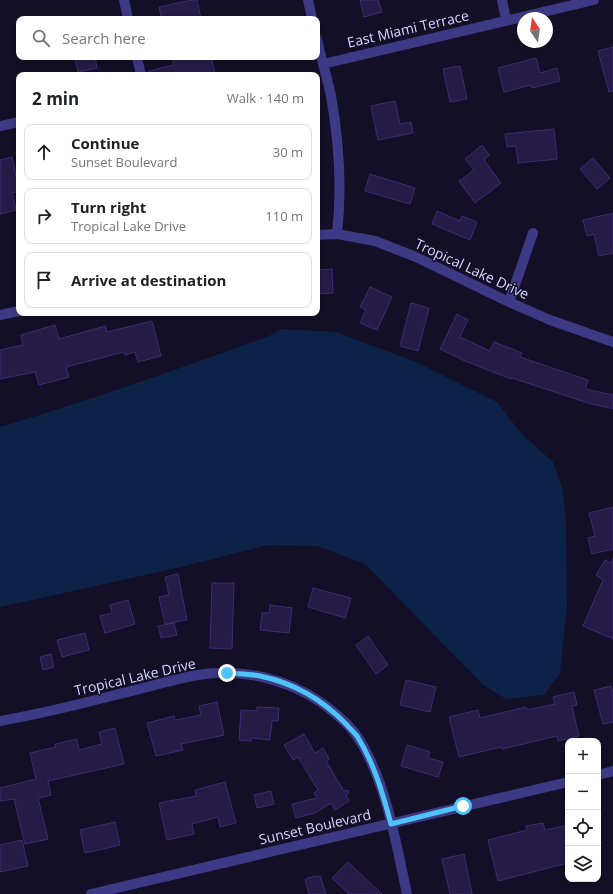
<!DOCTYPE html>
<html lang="en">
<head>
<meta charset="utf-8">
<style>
	:root { --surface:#fff; --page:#f2f2f2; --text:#202124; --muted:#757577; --line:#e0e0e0 }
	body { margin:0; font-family:"Open Sans",sans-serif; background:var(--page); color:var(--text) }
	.controls { position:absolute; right:12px; bottom:12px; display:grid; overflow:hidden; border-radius:8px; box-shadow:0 2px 6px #0003 }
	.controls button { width:36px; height:36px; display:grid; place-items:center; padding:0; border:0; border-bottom:1px solid var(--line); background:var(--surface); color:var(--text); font:20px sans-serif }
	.compass { position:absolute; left:517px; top:12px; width:36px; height:36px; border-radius:50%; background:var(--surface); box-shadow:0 2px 6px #0003; rotate:347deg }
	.stop { position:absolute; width:12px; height:12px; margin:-9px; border:3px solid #4fc3f7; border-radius:50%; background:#fff }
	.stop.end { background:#4fc3f7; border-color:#fff; box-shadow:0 1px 4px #0008 }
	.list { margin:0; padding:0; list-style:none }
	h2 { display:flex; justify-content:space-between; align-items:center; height:52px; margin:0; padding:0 16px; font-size:17px }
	h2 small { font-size:13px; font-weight:400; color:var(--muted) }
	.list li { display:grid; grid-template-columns:26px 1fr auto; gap:12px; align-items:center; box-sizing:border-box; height:56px; margin:0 8px 8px; padding:0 8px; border:1px solid var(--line); border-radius:8px }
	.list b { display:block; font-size:15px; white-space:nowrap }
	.list p { margin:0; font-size:13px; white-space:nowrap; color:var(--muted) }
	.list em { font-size:13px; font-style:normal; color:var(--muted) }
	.icon { flex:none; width:22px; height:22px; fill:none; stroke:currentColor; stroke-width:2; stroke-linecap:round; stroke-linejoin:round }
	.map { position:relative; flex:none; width:613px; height:894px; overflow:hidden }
	.search { position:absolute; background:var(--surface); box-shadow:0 2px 6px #0003; left:16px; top:16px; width:304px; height:44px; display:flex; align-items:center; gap:10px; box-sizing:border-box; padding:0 14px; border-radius:8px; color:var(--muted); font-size:15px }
	.panel { position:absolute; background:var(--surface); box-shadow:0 2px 6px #0003; left:16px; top:72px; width:304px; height:244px; border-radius:8px }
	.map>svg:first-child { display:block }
	.water { fill:#0c2248 }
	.building { fill:#241b47; stroke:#3b2d73 }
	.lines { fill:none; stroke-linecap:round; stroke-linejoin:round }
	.minor { stroke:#3d3a85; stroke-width:10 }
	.route { stroke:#4fc3f7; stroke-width:5 }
	.labels { text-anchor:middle; stroke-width:3; stroke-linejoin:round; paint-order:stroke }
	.street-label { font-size:14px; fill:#d9d4ff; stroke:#130f26 }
</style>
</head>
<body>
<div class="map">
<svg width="613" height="894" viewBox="0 0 613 894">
	<rect width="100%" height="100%" fill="#130f26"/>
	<path class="water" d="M281 329 336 332 416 362 497 402 521 433 553 462 562 487 566 517 567 606 560 673 544 695 506 699 483 685 365 564 317 546 268 545 177 568 0 607V427C91 400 180 368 269 336Z"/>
	<path class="building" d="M192 0H197L201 19H162L159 7Z
		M360 0H378L382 12 364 17Z
		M613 47V91L609 92 598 51Z
		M75 57H95L97 68 78 72Z
		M172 57H211L215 73 208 75H150L149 71 174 65Z
		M536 58 540 73 557 68 560 81 532 88 531 85 504 92 498 68Z
		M460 66 467 99 450 102 443 69Z
		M395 101 400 124 411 122 413 133 378 140 371 106Z
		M554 129 557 159 518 163 516 146 507 147 505 134Z
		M482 145 489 155 484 160 501 183 475 203 459 181 474 170 465 159Z
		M12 157 19 189V191L12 193 16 210 0 214V160Z
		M593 158 610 178 597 189 580 169Z
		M370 174 415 188 410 204 365 191Z
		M437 211 460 221 462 216 477 222 470 240 432 224Z
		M613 213V253L599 256 594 234 587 236 583 220Z
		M332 269 333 293 317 294V270Z
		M370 287 392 297 377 330 360 323 366 310 360 307Z
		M411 303 429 308 418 351 400 346Z
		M457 314 468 320 460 337 490 351 494 342 522 353 520 357 588 380 585 389 613 395V409L588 403 512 378 511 379 465 361 440 349Z
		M152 321 161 356 138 362 135 352 125 355 124 352 66 367 69 377 39 385 35 372 0 379V350L23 345 21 335 55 325 59 339 105 326 107 332Z
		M613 507V549L592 554 588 538 595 536 589 513Z
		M613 558V639L583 626 603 580 596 575 605 560 611 563Z
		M178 574 187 620 165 624 159 597 169 595 165 577Z
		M212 583H234L232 649 210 648Z
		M313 588 351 598 345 618 308 607Z
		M128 600 135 624 105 633 100 616 112 613 110 605Z
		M270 605 292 608 289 633 260 630 262 613H269Z
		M174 623 177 635 161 638 158 626Z
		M85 633 89 650 62 657 57 640Z
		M368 636 388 665 376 674 356 645Z
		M51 654 54 667 43 670 40 657Z
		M406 680 436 687 430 712 400 705Z
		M611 686 613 692V722L603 724 594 690Z
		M574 692 577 705 572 706 579 736 558 741 557 736 502 749 501 747 459 757 449 717 478 710 480 718 526 707 527 710 555 704 553 697Z
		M217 702 224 735 181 744 183 750 156 756 147 723 174 716 175 720 201 715 199 706Z
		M257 707 279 708 278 721H272L270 740 251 738V741L239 740 241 710 257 711Z
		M115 728 124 764 48 781 51 795 38 798 48 839 25 844 14 799 0 801V788L36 779 30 753 56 747 55 744 77 739 79 750 102 744 99 732Z
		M304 734 315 753 323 748 329 759 326 761 344 791 348 790 349 793 346 795 349 801 335 810 331 803 315 813 296 818 292 804 317 798 314 793 318 790 298 757 293 760 284 745Z
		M407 745 430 752 428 758 443 762 438 777 401 766Z
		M225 782 236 823 220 827 218 817 192 824 194 834 167 840 159 803 196 796 195 790Z
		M271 791 274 804 257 808 254 795Z
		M115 822 120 845 85 853 80 830Z
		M543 823 545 830 568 825V863L498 881 488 840 527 830 526 826Z
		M22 840 28 866 0 872V845Z
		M464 854 472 894H450L442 859Z
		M348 862 382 894H349L332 878Z
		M315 876H320L326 894H309L305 879Z"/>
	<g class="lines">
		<path class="minor" d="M124 0 128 19
			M308 0 312 19
			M502 0 506 20
			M317 39C321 58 327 77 331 96 339 141 342 189 337 234
			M137 57 141 75
			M323 64 594 0
			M0 126 19 122
			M317 235 337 234 375 241 416 257 509 302 550 320 613 342
			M509 302 533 233
			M0 315 19 311
			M0 721C39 714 77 705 115 695 142 689 170 680 198 675 240 668 286 678 322 703 334 712 348 723 357 736 386 780 396 843 407 894
			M598 775 613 771
			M91 894 568 782"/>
	</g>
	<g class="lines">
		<path class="route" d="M227 673C238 674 250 674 260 676 294 683 324 701 347 725 350 729 354 732 357 736 374 763 383 794 391 824L463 806"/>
	</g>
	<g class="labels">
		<g class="street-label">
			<text transform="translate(408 29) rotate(-13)" y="5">East Miami Terrace</text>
			<text transform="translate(472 269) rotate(25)" y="5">Tropical Lake Drive</text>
			<text transform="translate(135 677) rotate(-13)" y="5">Tropical Lake Drive</text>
			<text transform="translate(315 827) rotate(-13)" y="5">Sunset Boulevard</text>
		</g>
	</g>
</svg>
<div class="controls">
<button>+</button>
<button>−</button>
<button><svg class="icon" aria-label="locate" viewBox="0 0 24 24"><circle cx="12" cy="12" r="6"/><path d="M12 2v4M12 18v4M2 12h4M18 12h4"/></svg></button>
<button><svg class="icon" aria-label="layers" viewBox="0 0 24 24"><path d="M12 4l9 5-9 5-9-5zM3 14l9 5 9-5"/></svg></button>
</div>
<svg class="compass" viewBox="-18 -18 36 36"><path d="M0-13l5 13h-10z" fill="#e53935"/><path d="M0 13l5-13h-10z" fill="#757577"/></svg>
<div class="stop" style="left:463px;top:806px"></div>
<div class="stop end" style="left:227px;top:673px"></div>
<div class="search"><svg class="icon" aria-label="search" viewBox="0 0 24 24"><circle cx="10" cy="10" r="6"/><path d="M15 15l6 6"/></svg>Search here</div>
<section class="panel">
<h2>2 min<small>Walk · 140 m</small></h2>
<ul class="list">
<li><svg class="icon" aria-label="ahead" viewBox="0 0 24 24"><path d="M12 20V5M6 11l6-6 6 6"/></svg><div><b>Continue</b><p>Sunset Boulevard</p></div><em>30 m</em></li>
<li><svg class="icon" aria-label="right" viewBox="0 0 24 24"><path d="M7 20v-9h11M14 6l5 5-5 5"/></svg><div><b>Turn right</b><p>Tropical Lake Drive</p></div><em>110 m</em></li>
<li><svg class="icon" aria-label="arrive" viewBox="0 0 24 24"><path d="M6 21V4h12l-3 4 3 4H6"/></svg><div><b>Arrive at destination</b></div></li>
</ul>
</section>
</div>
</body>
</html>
